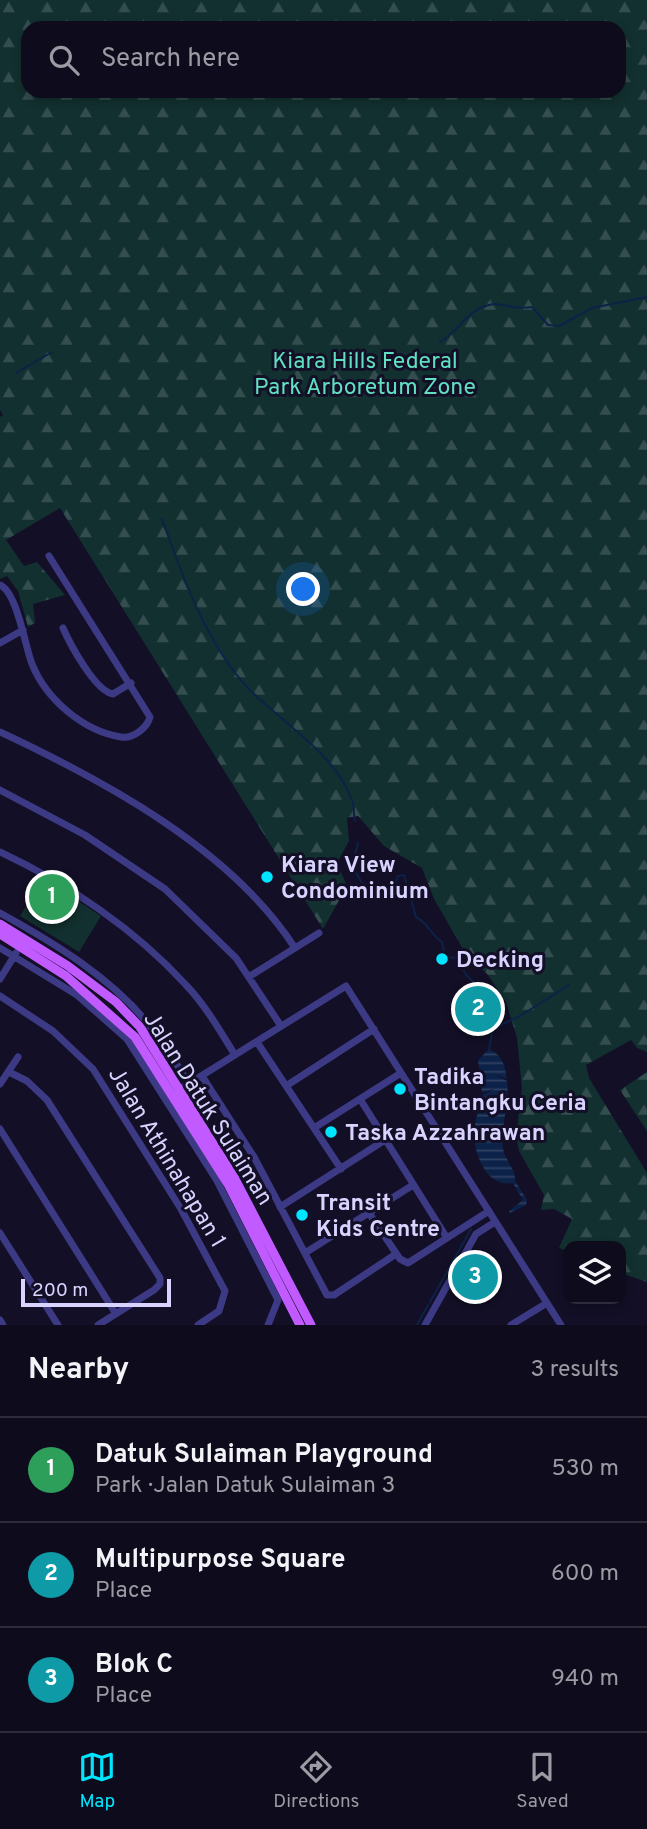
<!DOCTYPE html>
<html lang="en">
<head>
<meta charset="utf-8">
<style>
	:root { --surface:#0e0b1c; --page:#1c1929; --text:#f1f3f6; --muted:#9b9ba3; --line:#2e2b3b; --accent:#00e5ff }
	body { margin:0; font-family:Overpass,sans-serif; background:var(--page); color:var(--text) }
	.controls { position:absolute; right:21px; bottom:21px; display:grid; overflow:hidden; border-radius:14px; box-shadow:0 4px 10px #0003 }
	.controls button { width:63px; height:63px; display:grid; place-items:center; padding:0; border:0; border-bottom:2px solid var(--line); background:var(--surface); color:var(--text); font:35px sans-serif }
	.scale { position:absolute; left:21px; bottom:18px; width:150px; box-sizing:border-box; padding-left:7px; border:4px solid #d9d4ff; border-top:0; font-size:19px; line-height:24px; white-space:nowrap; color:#d9d4ff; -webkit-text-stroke:5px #130f26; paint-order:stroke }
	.you { position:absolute; left:304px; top:590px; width:24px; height:24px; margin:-18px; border:5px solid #fff; border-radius:50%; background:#1a73e8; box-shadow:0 0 0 10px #1a73e833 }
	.badge { display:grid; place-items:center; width:46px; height:46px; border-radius:50%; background:var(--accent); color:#fff; font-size:23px; font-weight:700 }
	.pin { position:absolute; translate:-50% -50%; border:4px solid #fff; box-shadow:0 2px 7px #0006 }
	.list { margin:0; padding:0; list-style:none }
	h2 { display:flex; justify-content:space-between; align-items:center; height:91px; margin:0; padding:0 28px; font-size:30px }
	h2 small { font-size:23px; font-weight:400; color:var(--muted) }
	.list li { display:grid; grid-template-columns:46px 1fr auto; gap:21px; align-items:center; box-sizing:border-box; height:105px; padding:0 28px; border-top:2px solid var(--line) }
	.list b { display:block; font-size:26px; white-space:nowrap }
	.list p { margin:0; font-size:23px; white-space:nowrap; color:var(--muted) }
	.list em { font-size:23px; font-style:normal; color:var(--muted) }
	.icon { flex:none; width:38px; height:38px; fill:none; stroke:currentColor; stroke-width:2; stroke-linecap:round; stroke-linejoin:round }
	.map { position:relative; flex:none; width:647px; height:1325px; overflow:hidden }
	.search { position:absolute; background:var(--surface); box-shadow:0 4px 10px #0003; left:21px; right:21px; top:21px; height:77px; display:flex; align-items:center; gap:18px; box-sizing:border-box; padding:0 24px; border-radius:21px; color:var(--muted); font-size:26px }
	.sheet { height:406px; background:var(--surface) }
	nav { display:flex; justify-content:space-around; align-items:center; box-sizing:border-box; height:98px; border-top:2px solid var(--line); background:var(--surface); font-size:19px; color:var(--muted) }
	nav a { display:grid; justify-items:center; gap:4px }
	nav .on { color:var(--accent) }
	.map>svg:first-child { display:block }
	.green { fill:#12302f }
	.forest { fill:url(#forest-firs); fill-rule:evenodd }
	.water { fill:url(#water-rules) }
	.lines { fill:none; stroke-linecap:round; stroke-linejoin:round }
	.stream { stroke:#0c2248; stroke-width:2 }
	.minor { stroke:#3d3a85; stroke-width:7 }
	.major { stroke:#c25bff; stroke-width:9 }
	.poi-dot { fill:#00e5ff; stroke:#130f26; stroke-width:2.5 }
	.labels { text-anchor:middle; stroke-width:6; stroke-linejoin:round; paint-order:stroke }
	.park-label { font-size:23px; fill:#5fe0c0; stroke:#130f26 }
	.poi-label { font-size:23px; font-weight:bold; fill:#d9d4ff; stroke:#130f26; text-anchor:start }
	.street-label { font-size:23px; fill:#d9d4ff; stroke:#130f26 }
</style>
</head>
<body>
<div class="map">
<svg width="647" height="1325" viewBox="0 0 647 1325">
	<defs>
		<pattern id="forest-firs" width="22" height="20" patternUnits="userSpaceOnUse" patternTransform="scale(1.75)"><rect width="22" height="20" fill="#12302f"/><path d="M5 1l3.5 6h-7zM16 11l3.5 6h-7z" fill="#344d4e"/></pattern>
		<pattern id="water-rules" width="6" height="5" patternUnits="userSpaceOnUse" patternTransform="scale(1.75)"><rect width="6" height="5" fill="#0c2248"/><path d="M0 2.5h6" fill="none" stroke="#2f4163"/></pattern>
	</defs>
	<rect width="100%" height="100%" fill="#130f26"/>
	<path class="green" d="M43 878 101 916 79 952 20 916Z"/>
	<path class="forest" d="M0 0H647V1052L637 1048 631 1040 586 1065 589 1078 647 1173V1282L621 1273V1246H568V1251L559 1248 572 1219 554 1209 541 1210 544 1195 519 1151 516 1137 522 1088 517 1038 506 1002 488 975 463 949 434 899 422 868 384 846 358 816 347 818 349 841 337 863 347 886 323 929 60 508 6 540 24 566 37 562 65 595 33 604 35 623 28 627 18 591 7 576 0 579V417L3 415 0 410ZM28 28H619V91H28Z
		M647 1072V1131L620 1090Z"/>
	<path class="water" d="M489 1049C502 1055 505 1065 507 1079L493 1073 507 1081C510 1104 500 1127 503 1149 505 1160 516 1169 515 1181L527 1200 526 1205 510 1213 509 1211 523 1200 513 1183C487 1188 474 1155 474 1133 475 1120 479 1108 482 1095L496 1088 482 1093 478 1060Z"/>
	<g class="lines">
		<path class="stream" d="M440 342C460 331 468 307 494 304 506 304 513 310 532 307L548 325 559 326 592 308 647 297
			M16 373 52 352
			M162 519C181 572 201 629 236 674 270 718 332 746 352 800 355 806 353 814 355 821
			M358 843 352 866 362 883 386 895 393 890 398 876 404 875 416 917C428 923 431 935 442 942L445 957 456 958 467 976 486 993 496 1009 489 1050
			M494 1028 520 1016 569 985
			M430 1302 471 1229
			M417 1325 428 1305"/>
		<path class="minor" d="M0 585C17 592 25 646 32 664 46 699 83 731 121 737 133 739 147 728 150 717L49 556
			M63 628C70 644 95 691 113 694L131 683
			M0 643 23 630
			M0 732C105 781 231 849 295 948
			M0 790 85 835 165 889 236 958 281 1026
			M0 852C68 884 135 929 186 985 206 1006 220 1031 235 1055
			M0 913C53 942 112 978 150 1026 165 1044 176 1064 189 1083
			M0 948 77 995 127 1039 216 1179 278 1300 268 1325
			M250 976 319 933
			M0 979 16 953
			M0 996 53 1031 93 1069 181 1209 225 1291 219 1311 198 1325
			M257 1042 341 1169
			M9 1072 27 1081 47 1100 160 1278V1284L154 1290 98 1325
			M202 1076 254 1157 327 1295H334L396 1254
			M0 1084 18 1057
			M286 1086 374 1029
			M177 1091 346 986 561 1325
			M360 1099 447 1238
			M314 1128 401 1073
			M0 1129 116 1314
			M280 1207 385 1140
			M369 1213 400 1259 408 1263 489 1211
			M0 1233 58 1325
			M305 1253 413 1185
			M0 1320 3 1325
			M425 1325 476 1234 495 1222
			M511 1325 547 1303"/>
		<path class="major" d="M0 924 68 966 116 1002 140 1027 235 1179 311 1325
			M0 934 66 976 135 1037 228 1184 300 1325"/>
	</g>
	<g class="poi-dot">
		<circle cx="267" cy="877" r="7"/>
		<circle cx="442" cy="959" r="7"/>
		<circle cx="400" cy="1089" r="7"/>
		<circle cx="331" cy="1132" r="7"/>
		<circle cx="302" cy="1215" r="7"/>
	</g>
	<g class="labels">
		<g class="park-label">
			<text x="365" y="368">Kiara Hills Federal<tspan x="365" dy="26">Park Arboretum Zone</tspan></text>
		</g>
		<g class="poi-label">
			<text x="281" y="872">Kiara View<tspan x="281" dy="26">Condominium</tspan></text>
			<text x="456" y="967">Decking</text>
			<text x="414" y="1084">Tadika<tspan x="414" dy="26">Bintangku Ceria</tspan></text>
			<text x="345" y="1140">Taska Azzahrawan</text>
			<text x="316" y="1210">Transit<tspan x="316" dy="26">Kids Centre</tspan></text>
		</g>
		<g class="street-label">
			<text transform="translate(209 1108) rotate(58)" y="8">Jalan Datuk Sulaiman</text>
			<text transform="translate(168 1157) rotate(59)" y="8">Jalan Athinahapan 1</text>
		</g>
	</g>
</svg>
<div class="controls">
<button><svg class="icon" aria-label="layers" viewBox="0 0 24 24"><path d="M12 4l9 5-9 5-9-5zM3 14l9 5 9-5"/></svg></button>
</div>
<div class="scale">200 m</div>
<div class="you"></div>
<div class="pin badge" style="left:52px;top:897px;background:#2e9e5b">1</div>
<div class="pin badge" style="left:478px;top:1009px;background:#0f9aa8">2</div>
<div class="pin badge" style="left:475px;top:1277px;background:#0f9aa8">3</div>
<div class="search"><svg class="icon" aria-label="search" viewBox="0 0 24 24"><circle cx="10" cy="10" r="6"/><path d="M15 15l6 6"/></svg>Search here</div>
</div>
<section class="sheet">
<h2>Nearby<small>3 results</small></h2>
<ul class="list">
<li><span class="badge" style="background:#2e9e5b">1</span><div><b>Datuk Sulaiman Playground</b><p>Park · Jalan Datuk Sulaiman 3</p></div><em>530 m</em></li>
<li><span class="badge" style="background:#0f9aa8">2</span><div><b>Multipurpose Square</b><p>Place</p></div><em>600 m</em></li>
<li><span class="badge" style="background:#0f9aa8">3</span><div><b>Blok C</b><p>Place</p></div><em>940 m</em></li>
</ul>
</section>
<nav>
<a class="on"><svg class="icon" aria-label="map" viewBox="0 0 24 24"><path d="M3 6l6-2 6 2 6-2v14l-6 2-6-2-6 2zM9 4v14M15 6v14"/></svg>Map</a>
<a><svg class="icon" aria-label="directions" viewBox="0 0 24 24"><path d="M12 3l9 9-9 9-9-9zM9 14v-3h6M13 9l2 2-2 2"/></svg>Directions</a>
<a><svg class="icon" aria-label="saved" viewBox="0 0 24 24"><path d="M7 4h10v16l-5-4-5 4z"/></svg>Saved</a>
</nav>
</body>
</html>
